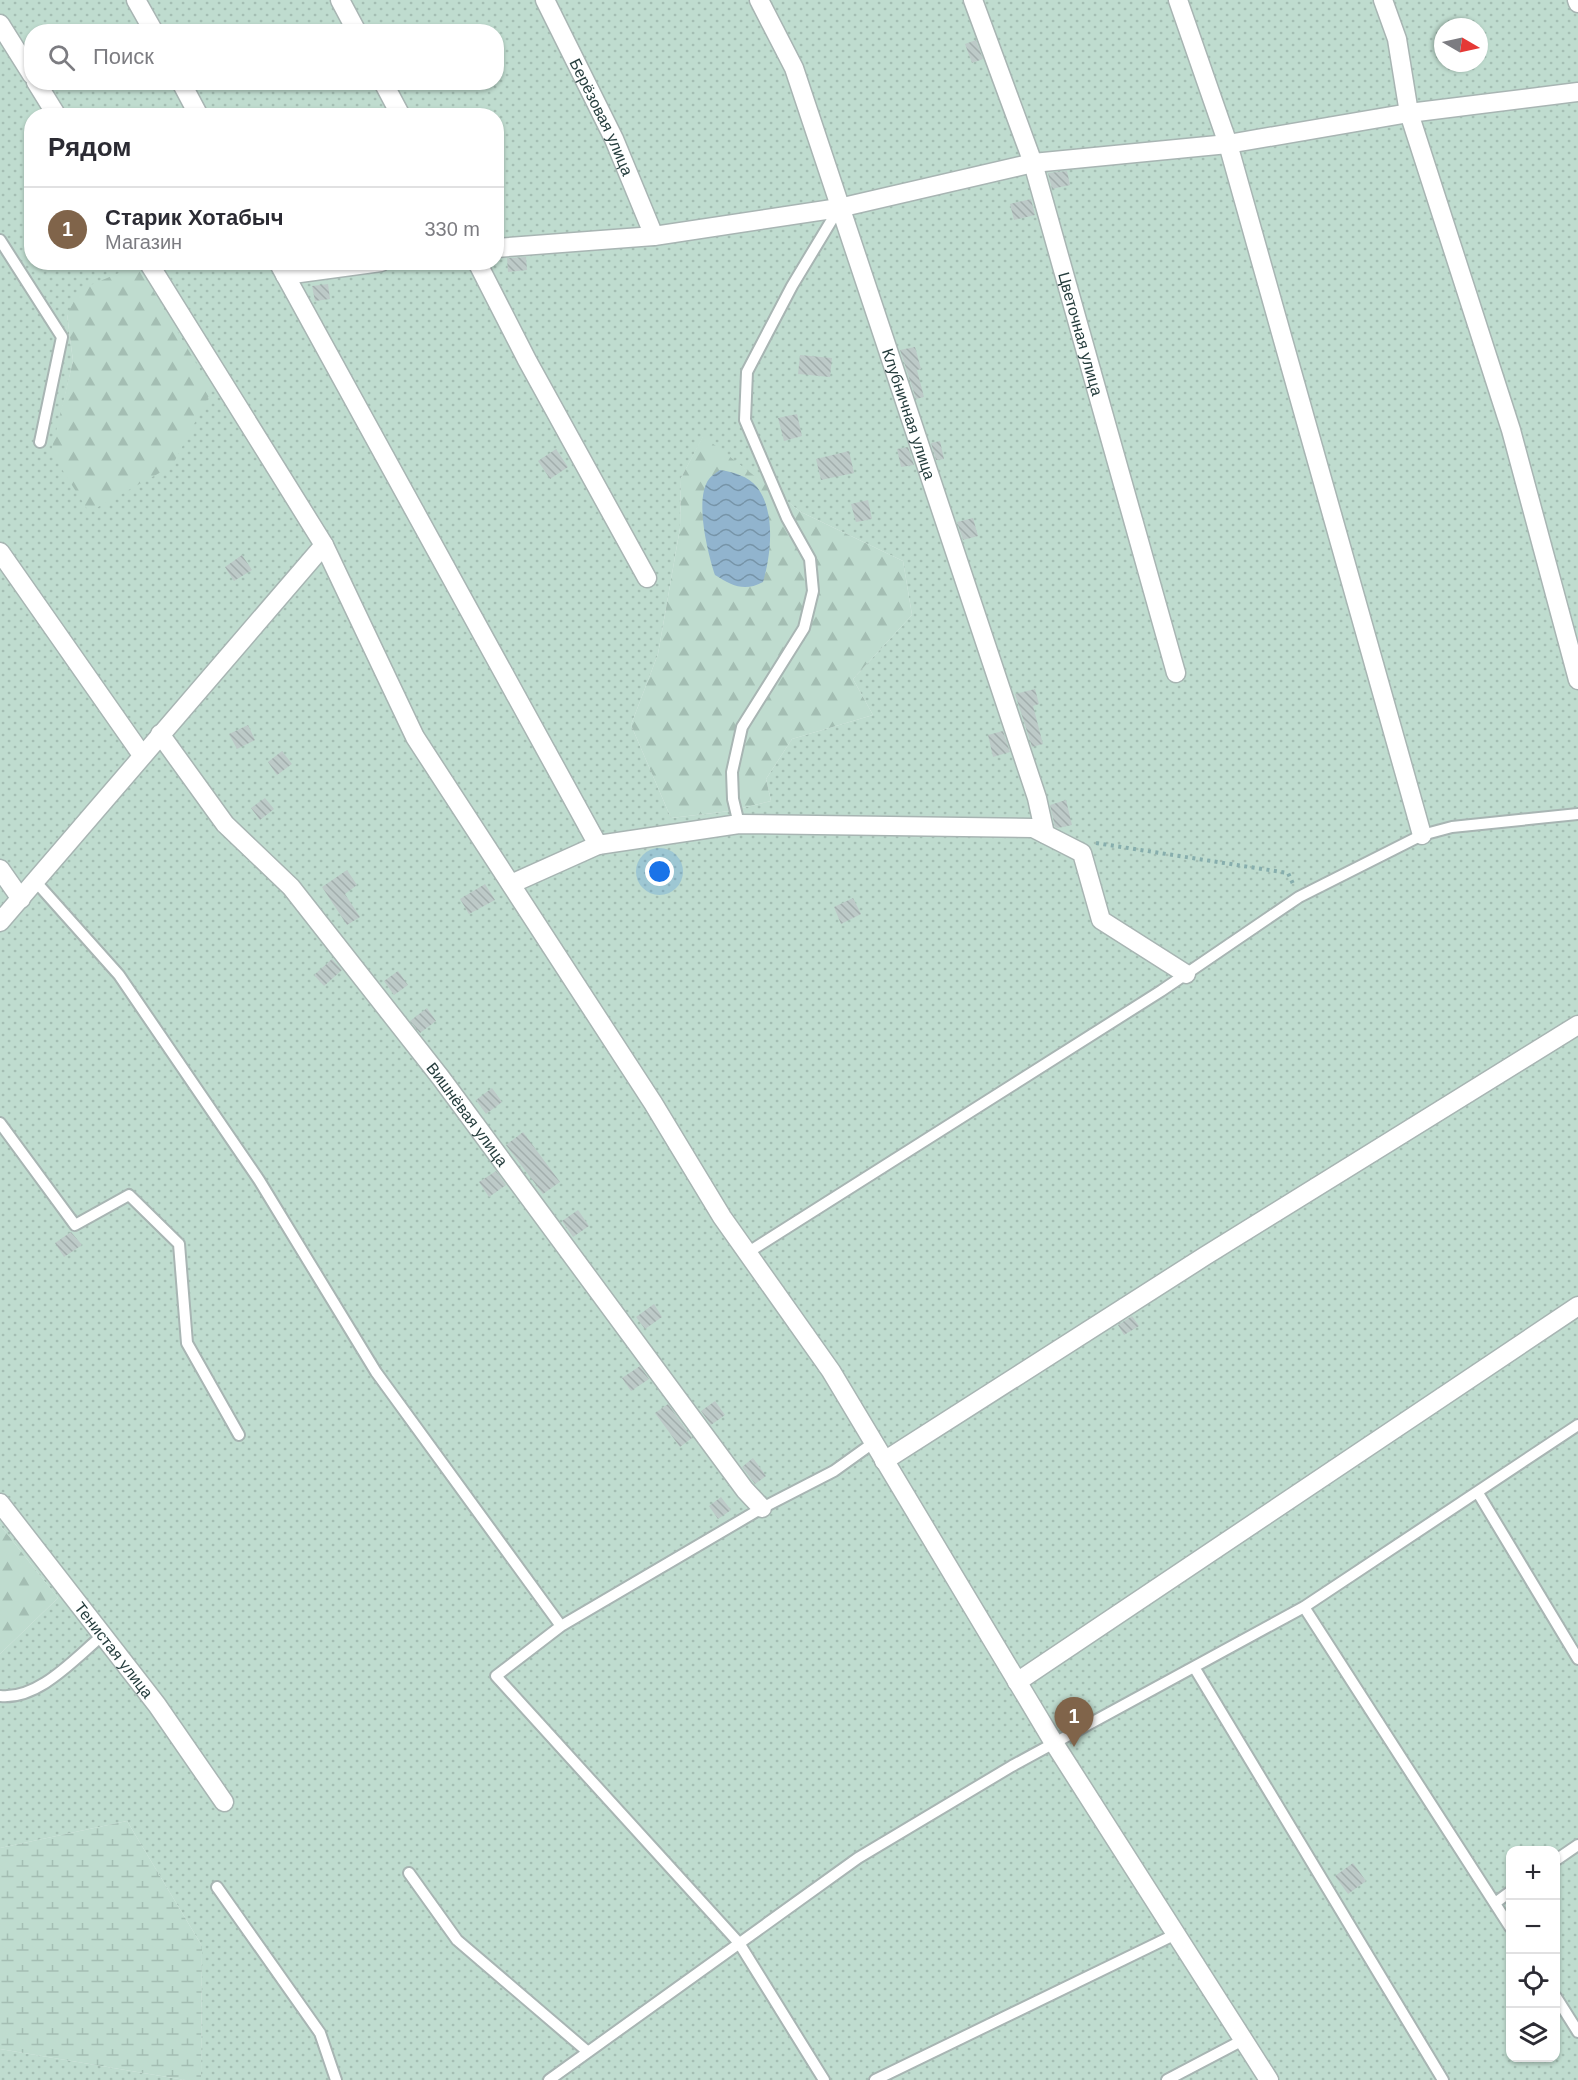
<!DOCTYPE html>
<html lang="ru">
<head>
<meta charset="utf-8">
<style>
	:root { --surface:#fff; --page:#f2f2f3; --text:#2b2b33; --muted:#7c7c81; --line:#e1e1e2; --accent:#80644a }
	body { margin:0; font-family:Helvetica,sans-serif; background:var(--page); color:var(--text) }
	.controls { position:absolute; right:18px; bottom:18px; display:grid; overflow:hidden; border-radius:12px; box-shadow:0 2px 4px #0004 }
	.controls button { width:54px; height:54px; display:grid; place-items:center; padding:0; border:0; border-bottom:2px solid var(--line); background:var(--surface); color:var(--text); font:30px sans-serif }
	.compass { position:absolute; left:1434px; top:18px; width:54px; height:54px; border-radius:50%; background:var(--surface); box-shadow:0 2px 4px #0004; rotate:99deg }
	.you { position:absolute; left:660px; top:872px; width:21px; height:21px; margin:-15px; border:4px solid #fff; border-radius:50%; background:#1a73e8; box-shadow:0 0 0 9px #1a73e833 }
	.badge { display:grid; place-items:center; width:39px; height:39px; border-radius:50%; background:var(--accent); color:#fff; font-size:20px; font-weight:700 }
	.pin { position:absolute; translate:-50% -50px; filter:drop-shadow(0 2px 3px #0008) }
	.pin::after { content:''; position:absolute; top:32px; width:21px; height:18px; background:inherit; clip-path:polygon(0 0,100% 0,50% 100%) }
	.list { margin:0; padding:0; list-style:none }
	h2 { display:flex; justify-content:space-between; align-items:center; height:78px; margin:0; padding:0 24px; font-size:26px }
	h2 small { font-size:20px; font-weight:400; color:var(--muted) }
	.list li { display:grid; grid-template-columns:39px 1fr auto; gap:18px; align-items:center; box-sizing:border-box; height:84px; padding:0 24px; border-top:2px solid var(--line) }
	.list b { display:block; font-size:22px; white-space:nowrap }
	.list p { margin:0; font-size:20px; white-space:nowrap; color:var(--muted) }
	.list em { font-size:20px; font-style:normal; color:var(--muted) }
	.icon { flex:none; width:33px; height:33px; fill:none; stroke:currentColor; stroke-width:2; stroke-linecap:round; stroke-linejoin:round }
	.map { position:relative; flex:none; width:1578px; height:2080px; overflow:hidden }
	.search { position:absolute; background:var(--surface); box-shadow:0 2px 4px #0004; left:24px; top:24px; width:480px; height:66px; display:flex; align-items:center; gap:15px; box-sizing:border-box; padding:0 21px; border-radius:24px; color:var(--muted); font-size:22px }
	.panel { position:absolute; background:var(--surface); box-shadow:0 2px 4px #0004; left:24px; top:108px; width:480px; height:162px; border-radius:24px }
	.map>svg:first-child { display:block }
	.grass { fill:url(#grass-dots); fill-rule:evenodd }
	.forest { fill:url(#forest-firs) }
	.wetland { fill:url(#wetland-marsh) }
	.water { fill:url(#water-waves) }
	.building { fill:url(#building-back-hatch) }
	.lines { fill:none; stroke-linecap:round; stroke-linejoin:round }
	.service-casing { stroke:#a8b5b3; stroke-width:14 }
	.minor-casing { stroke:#a8b5b3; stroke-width:21 }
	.path { stroke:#87aead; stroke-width:4; stroke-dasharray:3 4.5; stroke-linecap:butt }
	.service { stroke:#fff; stroke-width:10 }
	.minor { stroke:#fff; stroke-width:18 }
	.labels { text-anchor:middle; stroke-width:4.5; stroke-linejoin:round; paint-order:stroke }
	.street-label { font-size:16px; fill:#253d3d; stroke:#f5f9f8 }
</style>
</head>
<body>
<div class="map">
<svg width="1578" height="2080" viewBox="0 0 1578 2080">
	<defs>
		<pattern id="grass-dots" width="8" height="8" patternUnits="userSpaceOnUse" patternTransform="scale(1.5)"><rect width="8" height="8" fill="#bfdccf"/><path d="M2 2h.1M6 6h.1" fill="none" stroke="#a4beb3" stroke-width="1.8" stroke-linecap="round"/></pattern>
		<pattern id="forest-firs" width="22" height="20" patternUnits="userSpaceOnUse" patternTransform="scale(1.5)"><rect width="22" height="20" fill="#bfdccf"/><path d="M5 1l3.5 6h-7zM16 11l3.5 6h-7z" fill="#a4beb3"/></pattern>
		<pattern id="wetland-marsh" width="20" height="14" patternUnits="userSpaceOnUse" patternTransform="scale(1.5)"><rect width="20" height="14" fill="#bfdccf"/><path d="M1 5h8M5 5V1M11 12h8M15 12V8" fill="none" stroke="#a4beb3"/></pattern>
		<pattern id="water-waves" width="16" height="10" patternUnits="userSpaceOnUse" patternTransform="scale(1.5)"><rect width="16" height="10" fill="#91b4ce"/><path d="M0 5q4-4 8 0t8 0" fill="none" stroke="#7694a8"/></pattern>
		<pattern id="building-back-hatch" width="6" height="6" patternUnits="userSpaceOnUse" patternTransform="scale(1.5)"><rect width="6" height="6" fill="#bdcac8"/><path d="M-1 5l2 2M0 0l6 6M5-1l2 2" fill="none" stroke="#a2aead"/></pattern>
	</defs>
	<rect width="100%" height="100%" fill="#e5edeb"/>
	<path class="grass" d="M0 0H1578V2080H201L202 1946 127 1821 0 1848V1654L58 1598 0 1525ZM1443 27H1479V63H1443ZM32 32H496V82H32ZM32 116H496V262H32ZM67 314 172 466 52 452 73 361ZM703 437 801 512 903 561 912 615 853 679 873 715 792 739 766 779 771 801 730 811 671 818 631 725 658 654 680 528 681 478ZM1510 1850H1556V2058H1510Z
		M0 2049 185 2080H0Z"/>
	<path class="forest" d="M138 265 212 390 172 466 89 512 51 452 73 361 67 314 81 289Z
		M703 436 801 512 903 561 912 615 853 679 873 715 792 739 766 779 771 801 730 811 671 818 631 725 658 654 680 528 681 478Z
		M0 1525 58 1598 0 1654Z"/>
	<path class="wetland" d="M127 1821 202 1946 201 2080H185L0 2049V1848Z"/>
	<path class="water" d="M720 470C733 472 748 476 757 487 776 512 771 555 763 582 744 592 733 586 715 575 708 554 694 499 709 479 711 476 716 473 720 470Z"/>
	<path class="building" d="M976 40 983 59 972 63 965 44Z
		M1067 171 1070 185 1052 189 1048 173Z
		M1031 199 1035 215 1014 220 1010 204Z
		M526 257 527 270 508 272 507 258Z
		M328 284 330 299 315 301 312 286Z
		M915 347 921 369 917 370 924 397 916 399 900 350Z
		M800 355 832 358 830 377 798 374Z
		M797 414 802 436 784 441 778 418Z
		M940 441 944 459 936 460 931 443Z
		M908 447 914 465 901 467 897 449Z
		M556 449 568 467 550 479 538 461Z
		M849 451 854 473 821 480 816 459Z
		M868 500 872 519 856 522 851 504Z
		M973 518 978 536 963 540 957 522Z
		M242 555 252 570 234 581 225 567Z
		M1035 689 1039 704 1033 706 1043 744 1032 747 1015 694Z
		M248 725 255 740 237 749 229 734Z
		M1003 731 1010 752 993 757 988 735Z
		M282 751 292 764 277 775 268 762Z
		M265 798 274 809 260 820 251 808Z
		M1066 800 1072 825 1058 828 1055 827 1050 805Z
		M347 870 357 885 345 894 360 917 347 925 322 887Z
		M485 884 495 900 469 914 460 899Z
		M853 898 861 914 841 924 834 907Z
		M332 959 342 970 324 986 314 975Z
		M398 971 408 985 394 995 384 981Z
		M427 1008 436 1021 420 1033 410 1021Z
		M492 1088 502 1102 486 1114 476 1100Z
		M523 1132 560 1182 543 1194 506 1145Z
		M496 1171 506 1185 489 1197 479 1182Z
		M578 1210 589 1226 573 1237 562 1221Z
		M71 1232 82 1245 64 1257 55 1243Z
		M654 1304 662 1317 645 1329 636 1317Z
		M1132 1316 1139 1326 1124 1335 1118 1325Z
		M640 1366 649 1379 631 1391 622 1378Z
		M715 1401 725 1415 711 1425 701 1411Z
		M668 1404 692 1438 680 1447 655 1413Z
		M753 1458 766 1476 755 1484 742 1467Z
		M721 1497 731 1510 718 1519 709 1506Z
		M1353 1863 1366 1881 1348 1894 1335 1876Z"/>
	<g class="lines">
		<g class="service-casing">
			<path id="service" d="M0 240 62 337 40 442
				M739 824 733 799 732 772 742 727 804 628 813 591 810 559 787 518 745 420 747 372 792 286 839 208
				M36 882 119 975 259 1180 376 1372 561 1626
				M0 1123 75 1225 129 1195 179 1244 187 1343 239 1435
				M747 1253 1161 991 1299 897 1422 835 1452 827 1578 814
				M1478 1493 1578 1659
				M1304 1607 1510 1927
				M1194 1667 1443 2080
				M0 1696C39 1700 75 1658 103 1635
				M1556 1860 1578 1845
				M409 1873 457 1940 588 2052
				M217 1887 320 2033 336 2080
				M1495 1903 1510 1892
				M1556 1997 1578 2032
				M549 2080 858 1858 1012 1766 1304 1607 1578 1425
				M824 2080 739 1943 496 1676 561 1626 762 1508 834 1471 873 1443
				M875 2080 1176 1934
				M1167 2080 1243 2040"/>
		</g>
		<g class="minor-casing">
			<g id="minor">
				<path d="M136 0 154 32"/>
				<path d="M340 0 357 32"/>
				<path id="s1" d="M545 0 614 139 654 236"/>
				<path id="s2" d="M759 0 794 68 1037 798 1045 834"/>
				<path id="s3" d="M973 0 1033 163 1176 673"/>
				<path d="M1178 0 1228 144 1422 835"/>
				<path d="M1383 0 1397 39 1409 113 1511 430 1578 680"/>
				<path d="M1577 0 1578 3"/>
				<path d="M0 24 32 75"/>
				<path d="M36 82 57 116"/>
				<path d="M181 82 199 116"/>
				<path d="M383 82 401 116"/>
				<path d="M496 248 654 236 839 208 1033 163 1228 144 1409 113 1578 92"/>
				<path d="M148 262 324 545 415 737 653 1103 722 1217 831 1371 1054 1743 1269 2080"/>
				<path d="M278 262 598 845"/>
				<path d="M477 262 527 360 647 578"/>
				<path d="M285 275 381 262"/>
				<path d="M0 552 142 755"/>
				<path id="s4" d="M160 734 225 824 291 887 441 1078 745 1490 762 1508"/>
				<path d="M0 869 21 899"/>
				<path d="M511 884 598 845 739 824 1033 828 1082 853 1101 920 1186 974"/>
				<path d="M0 922 324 545"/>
				<path d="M884 1461 1205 1256 1578 1025"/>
				<path id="s5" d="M0 1503 157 1705 224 1802"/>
				<path d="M1017 1682 1578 1306"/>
			</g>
		</g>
		<path class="path" d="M1096 843 1288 873 1294 886"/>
		<use href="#service" class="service"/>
		<use href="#minor" class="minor"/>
	</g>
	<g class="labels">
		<g class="street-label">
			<text dy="6" stroke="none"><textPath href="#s1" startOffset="130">Берёзовая улица</textPath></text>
			<text dy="6" stroke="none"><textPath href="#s3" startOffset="351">Цветочная улица</textPath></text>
			<text dy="6" stroke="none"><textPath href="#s2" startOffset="441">Клубничная улица</textPath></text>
			<text dy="6" stroke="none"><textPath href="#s4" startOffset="490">Вишнёвая улица</textPath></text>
			<text dy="6" stroke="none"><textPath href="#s5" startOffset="186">Тенистая улица</textPath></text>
		</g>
	</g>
</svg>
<div class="controls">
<button>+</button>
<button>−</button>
<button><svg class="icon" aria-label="locate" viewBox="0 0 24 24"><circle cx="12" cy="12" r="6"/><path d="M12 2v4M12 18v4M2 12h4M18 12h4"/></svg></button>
<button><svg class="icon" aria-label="layers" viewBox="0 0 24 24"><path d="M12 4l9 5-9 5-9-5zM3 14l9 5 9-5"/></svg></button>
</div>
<svg class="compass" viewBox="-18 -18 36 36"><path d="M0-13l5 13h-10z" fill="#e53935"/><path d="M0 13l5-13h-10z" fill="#7c7c81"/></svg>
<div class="you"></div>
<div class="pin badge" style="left:1074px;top:1747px">1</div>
<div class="search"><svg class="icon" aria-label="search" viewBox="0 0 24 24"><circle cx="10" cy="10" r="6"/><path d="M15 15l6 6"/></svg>Поиск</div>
<section class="panel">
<h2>Рядом<small></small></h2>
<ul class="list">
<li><span class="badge">1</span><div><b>Старик Хотабыч</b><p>Магазин</p></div><em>330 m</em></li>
</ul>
</section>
</div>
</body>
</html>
